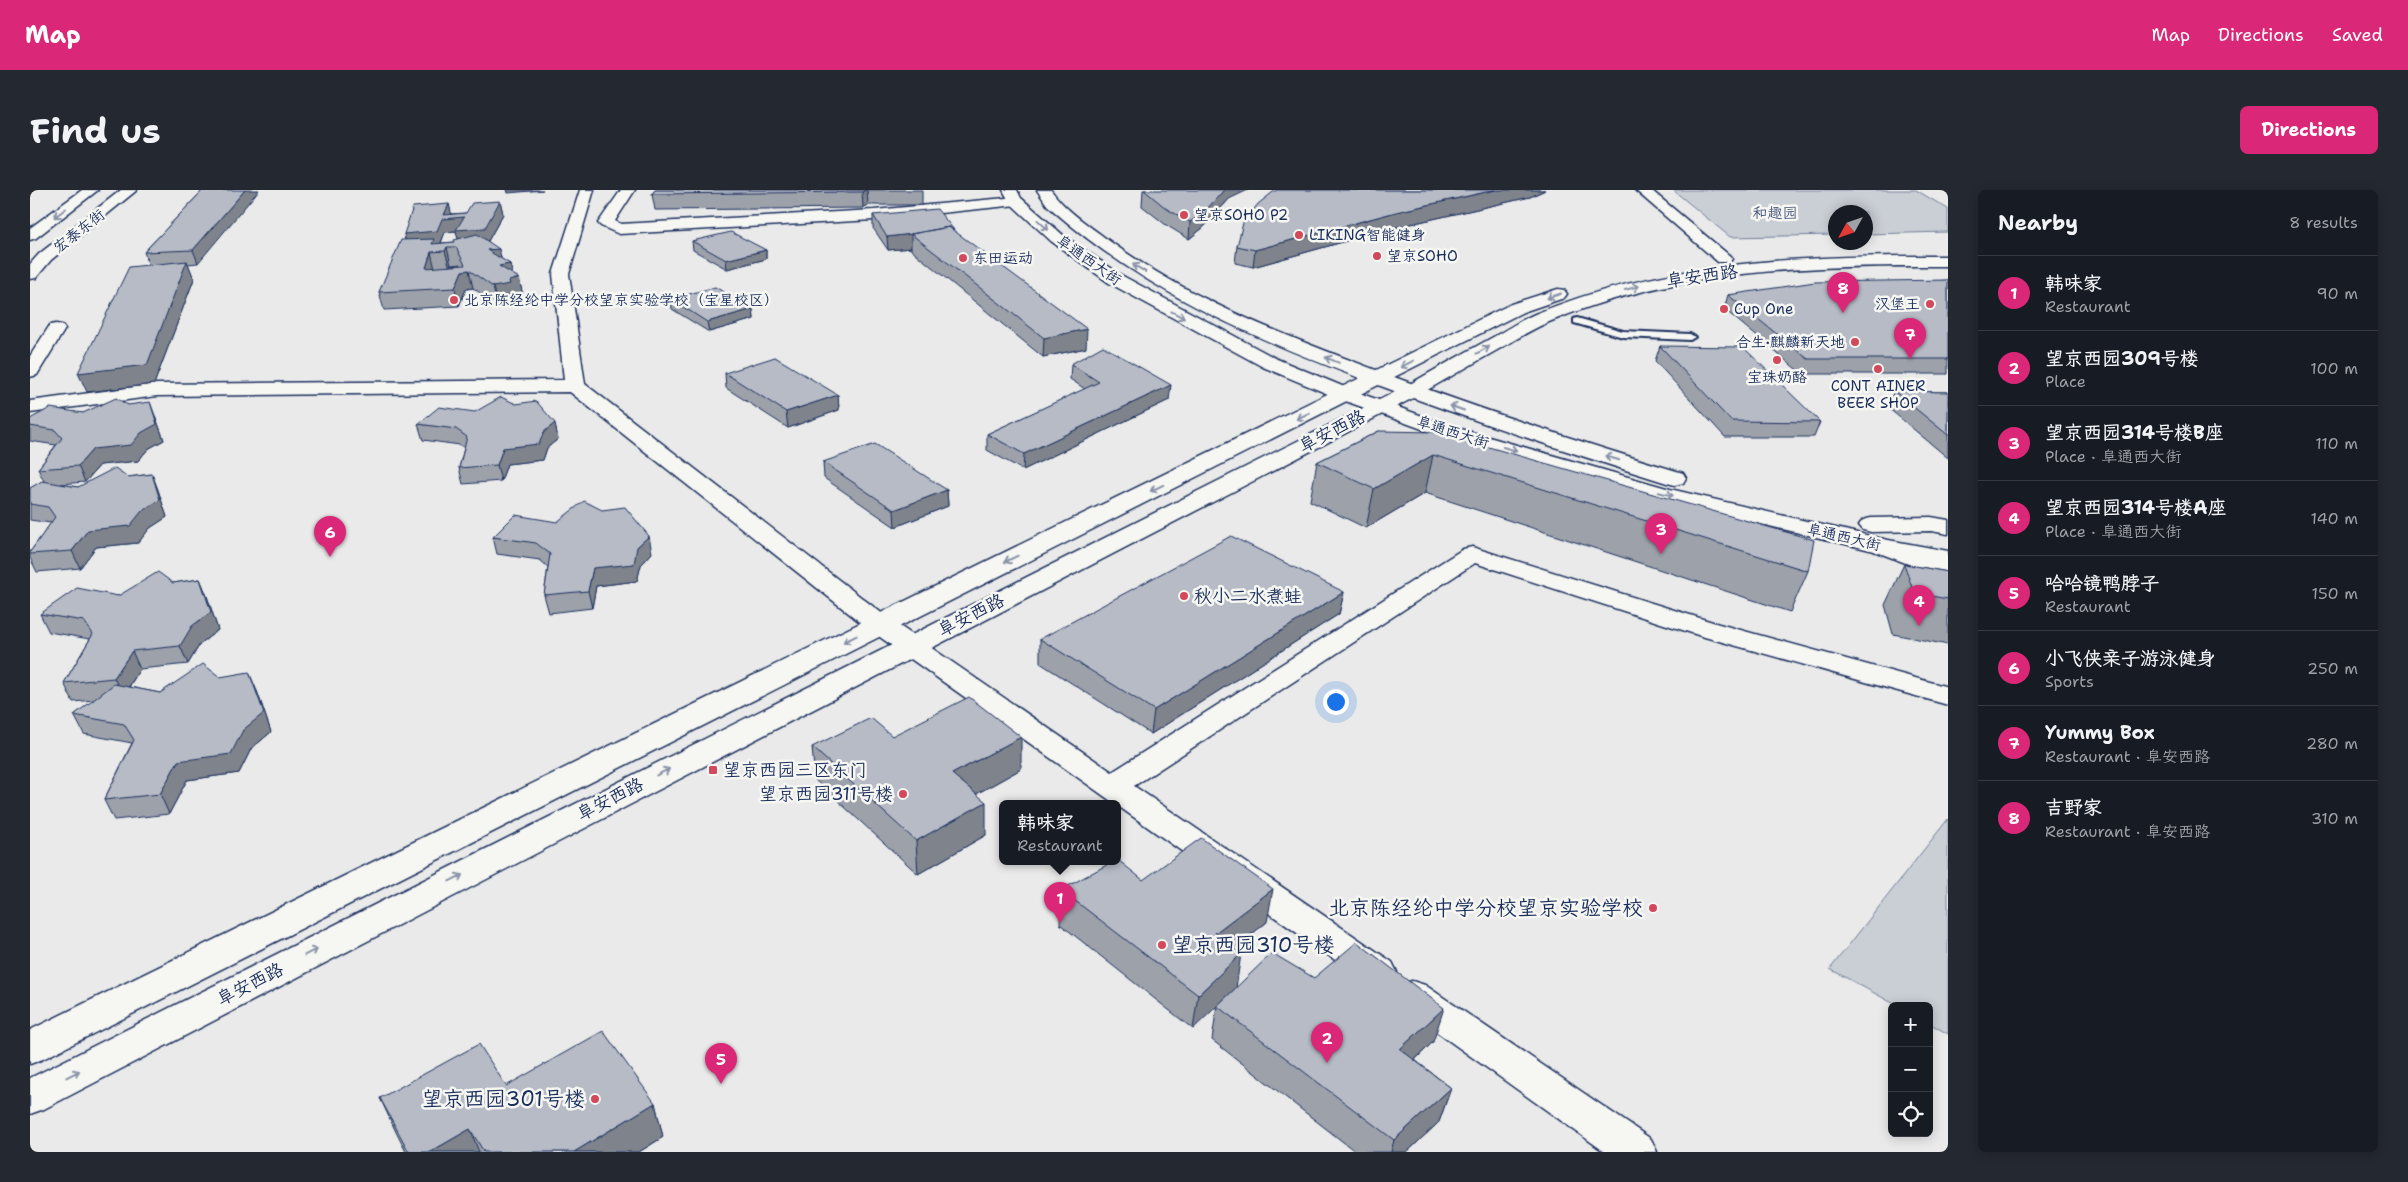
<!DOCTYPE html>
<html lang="en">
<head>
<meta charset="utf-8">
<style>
	:root { --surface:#171b24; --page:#242831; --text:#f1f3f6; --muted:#9ea1a6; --line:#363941; --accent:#db2777 }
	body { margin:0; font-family:"Shantell Sans","LXGW WenKai TC",sans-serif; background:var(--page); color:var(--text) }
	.controls { position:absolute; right:15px; bottom:15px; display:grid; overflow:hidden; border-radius:8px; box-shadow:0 2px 12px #0003 }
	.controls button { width:45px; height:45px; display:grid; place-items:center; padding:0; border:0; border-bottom:1px solid var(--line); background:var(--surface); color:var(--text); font:25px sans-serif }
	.compass { position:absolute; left:1798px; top:15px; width:45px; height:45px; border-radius:50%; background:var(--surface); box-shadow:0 2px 12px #0003; rotate:230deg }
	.you { position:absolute; left:1305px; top:511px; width:18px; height:18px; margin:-12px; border:4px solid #fff; border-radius:50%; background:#1a73e8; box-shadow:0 0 0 8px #1a73e833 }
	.badge { display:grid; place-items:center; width:32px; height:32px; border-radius:50%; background:var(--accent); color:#fff; font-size:16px; font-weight:700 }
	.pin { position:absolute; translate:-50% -41px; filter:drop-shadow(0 1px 2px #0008) }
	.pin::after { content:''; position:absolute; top:26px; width:18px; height:15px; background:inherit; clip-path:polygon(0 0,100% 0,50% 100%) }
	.popup { position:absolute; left:969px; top:610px; width:122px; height:65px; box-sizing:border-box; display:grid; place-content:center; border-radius:8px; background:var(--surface); filter:drop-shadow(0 1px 4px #0005); font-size:16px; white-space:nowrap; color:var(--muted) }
	.popup b { font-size:19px; color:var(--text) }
	.popup::after { content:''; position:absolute; left:50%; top:100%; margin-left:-10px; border:10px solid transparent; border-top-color:var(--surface) }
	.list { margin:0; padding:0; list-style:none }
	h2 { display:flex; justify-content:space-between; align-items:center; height:65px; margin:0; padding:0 20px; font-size:21px }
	h2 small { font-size:16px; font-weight:400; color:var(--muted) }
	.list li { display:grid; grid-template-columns:32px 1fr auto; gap:15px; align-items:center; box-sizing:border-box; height:75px; padding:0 20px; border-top:1px solid var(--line) }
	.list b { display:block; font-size:19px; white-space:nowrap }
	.list p { margin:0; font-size:16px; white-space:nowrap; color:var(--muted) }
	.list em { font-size:16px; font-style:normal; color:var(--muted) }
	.icon { flex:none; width:28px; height:28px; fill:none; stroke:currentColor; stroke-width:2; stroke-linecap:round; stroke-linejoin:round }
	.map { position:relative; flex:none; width:1918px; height:962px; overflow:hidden; border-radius:8px }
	header { display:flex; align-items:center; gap:30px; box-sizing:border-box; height:70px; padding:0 25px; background:var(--accent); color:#fff }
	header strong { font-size:24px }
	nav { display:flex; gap:28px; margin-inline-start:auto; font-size:18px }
	.intro { display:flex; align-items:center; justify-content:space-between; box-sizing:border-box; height:120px; padding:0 30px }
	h1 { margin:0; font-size:35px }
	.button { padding:12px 22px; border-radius:8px; background:var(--accent); color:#fff; font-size:18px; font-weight:700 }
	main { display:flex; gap:30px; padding:0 30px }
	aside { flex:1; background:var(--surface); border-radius:8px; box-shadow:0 2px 12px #0003 }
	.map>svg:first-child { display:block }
	.green { fill:#caced5; stroke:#727e9a }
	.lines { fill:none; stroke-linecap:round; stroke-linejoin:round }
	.lane-casing { stroke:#1b2f5e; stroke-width:4 }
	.street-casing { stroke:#1b2f5e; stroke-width:3 }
	.secondary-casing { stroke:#1b2f5e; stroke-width:3 }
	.primary-casing { stroke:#1b2f5e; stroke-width:3 }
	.lane { fill:#f6f6f2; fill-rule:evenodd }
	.street { fill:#f6f6f2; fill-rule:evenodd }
	.secondary { fill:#f6f6f2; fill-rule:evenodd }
	.primary { fill:#f6f6f2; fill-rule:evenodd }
	.wall { fill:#9da1aa; stroke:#1b2f5e; fill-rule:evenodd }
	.shaded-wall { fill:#7f838b; stroke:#1b2f5e }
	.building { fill:#b6bbc6; stroke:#1b2f5e; fill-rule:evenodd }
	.oneway { stroke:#8892a8 }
	.poi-dot { fill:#d1495b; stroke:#f6f6f2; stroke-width:2 }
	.labels { text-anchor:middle; stroke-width:5; stroke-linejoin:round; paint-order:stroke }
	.far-park-label { font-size:15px; fill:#47577c; stroke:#f6f6f2 }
	.far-poi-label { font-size:15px; fill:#1b2f5e; stroke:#f6f6f2; text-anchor:start }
	.far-street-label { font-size:15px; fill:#1b2f5e; stroke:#f6f6f2 }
	.street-label { font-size:18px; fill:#1b2f5e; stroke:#f6f6f2 }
	.poi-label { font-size:18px; fill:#1b2f5e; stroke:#f6f6f2; text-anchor:start }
	.near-poi-label { font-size:21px; fill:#1b2f5e; stroke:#f6f6f2; text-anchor:end }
</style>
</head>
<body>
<header>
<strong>Map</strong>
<nav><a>Map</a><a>Directions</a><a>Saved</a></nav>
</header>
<div class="intro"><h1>Find us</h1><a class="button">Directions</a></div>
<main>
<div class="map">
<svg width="1918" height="962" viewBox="0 0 1918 962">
	<rect width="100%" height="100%" fill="#e9eae9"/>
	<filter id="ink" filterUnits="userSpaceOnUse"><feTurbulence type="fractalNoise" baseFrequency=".02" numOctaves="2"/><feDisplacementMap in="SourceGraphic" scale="10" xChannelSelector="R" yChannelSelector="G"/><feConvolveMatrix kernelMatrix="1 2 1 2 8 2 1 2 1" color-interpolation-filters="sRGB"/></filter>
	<g filter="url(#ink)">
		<path class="green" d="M1643 0H1886L1918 19V42L1836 44V22H1806L1805 45 1700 47Z
			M1918 629V844L1899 833V816H1868L1800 779Z"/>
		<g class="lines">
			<g class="lane-casing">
				<path id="lane" d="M1547 128 1593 141 1660 144 1665 147 1660 150 1593 147 1544 133V129Z"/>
			</g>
			<g class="street-casing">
				<path id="street" d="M550 0H564L539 84 555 194 858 428 1082 582 1433 359 1442 357 1689 434 1918 497V515L1671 446 1445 373 1104 596 1362 772 1367 782 1362 792 1349 796 1336 792 840 440 540 202 127 206 0 223V211L127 194 534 190 523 84Z
					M591 0H605L585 31 591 34 844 20 987 7 994 11 987 15 844 30 589 44 571 36 568 33Z
					M1605 0H1621L1700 66 1702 69 1700 72H1688Z
					M26 134 32 135 35 139 7 185 0 187V166L20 135Z
					M1901 327 1918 330V344L1901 341 1841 342 1833 340 1829 335 1833 330 1841 328Z
					M1853 349 1918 373V389L1844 361 1841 356 1844 351Z
					M1382 791 1395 795 1621 949 1627 962H1575L1369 815 1364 805 1369 795Z"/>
			</g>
			<g class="secondary-casing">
				<path id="secondary" d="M52 0H68L6 48 0 50V38Z
					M91 0H107L21 70 6 88 0 89V74L9 64Z
					M1918 66V76C1783 75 1645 79 1519 132 1504 138 1490 147 1476 155 1446 172 1416 189 1387 206L14 919 0 924V888L1373 198C1404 180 1434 163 1465 146 1478 139 1491 130 1505 124 1635 70 1779 65 1918 66Z
					M1528 99 1534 100 1537 104 1534 108 1493 122 13 869 0 874V840L1481 114Z"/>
			</g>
			<g class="primary-casing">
				<path id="primary" d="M973 0H987L991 8 1033 45 1091 85 1247 169 1324 201 1417 235 1640 299 1853 349 1918 361V375L1853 363 1626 309 1403 243 1310 209 1233 177 1079 93 1021 51 980 13Z
					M1007 0H1021C1035 20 1058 35 1078 50 1150 103 1233 137 1317 169 1427 212 1540 249 1653 283L1656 288 1653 293 1645 295 1637 293C1537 262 1438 229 1340 192 1224 148 1121 105 1026 23L1017 15Z"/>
			</g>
			<use href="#lane" class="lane"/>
			<use href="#street" class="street"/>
			<use href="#secondary" class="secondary"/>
			<use href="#primary" class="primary"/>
		</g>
		<path class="wall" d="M173 0 168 73 158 74 164 89 124 194 57 202 119 75 114 62Z
			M625 0H892V15H838L833 18 625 20 622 4Z
			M1113 0 1199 9 1174 37 1159 49 1136 35 1112 16Z
			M1247 0H1515L1500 7 1363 38 1223 77 1205 73 1207 56Z
			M470 11 473 24 458 51 471 69 480 74 482 84 489 88 493 106 484 109V111L467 115 443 98 436 99 429 116 354 120 349 102 375 50 374 44 419 14 421 24 436 23ZM426 41 428 49 425 52 411 53 415 42ZM430 74 431 75 421 76V75Z
			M843 25 924 41 1056 158 1013 167 881 60V58L858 60 843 38Z
			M662 51 736 60V69L697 79 663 60Z
			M1918 90V184H1772L1694 119 1698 105Z
			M641 109 723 119 724 129 679 142 642 119Z
			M1630 156 1790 232 1784 247H1695L1625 171Z
			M1041 174 1139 210 993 280 957 260V244L1055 199 1040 189Z
			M695 183 808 205 809 220 758 238 696 198Z
			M1864 201 1918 202V268L1857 217Z
			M98 215 126 228 134 250 118 259 108 271 70 275 55 292 31 294 48 297 98 287 122 284 128 300 137 327 120 338 108 353 66 357 50 378 7 382 0 368V362L21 333 0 330V298L14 291 8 279 26 255 0 251V229L53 223Z
			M388 234 528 249 517 258 513 270 477 274 471 291 433 294 429 278 434 258 430 255 393 250Z
			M1349 241 1778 381 1760 422 1395 303 1336 338 1280 311 1287 272Z
			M793 272 917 300 918 316 865 337 794 288Z
			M463 347 622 363 611 375 607 391 566 396 562 418 519 423 514 405 518 377 510 370 467 364Z
			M1874 374 1918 382V455L1863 444 1855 415Z
			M170 389 177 406 188 440 170 454 158 474 110 479 99 497 130 503 190 487 227 501 241 542 221 559 209 583 157 590 139 624 84 630 74 610 102 553 54 544 44 525 64 510 43 512 34 493 60 449 19 442 10 424 143 393Z
			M1314 402 1309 424 1121 544 1010 473V449Z
			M862 546 991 579 946 604 956 645 888 684 785 590 782 557Z
			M1113 690 1237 732 1204 758 1163 839 1030 734 1031 700Z
			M1284 788 1403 852 1385 870 1421 898 1409 932 1377 962H1326L1182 850 1187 816Z
			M476 896 625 913 633 947 609 962H376L366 942 350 908Z"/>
		<path class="shaded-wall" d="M215 0H229L168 73 163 60Z
			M477 0H513L478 3Z
			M836 0H837L838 15 833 18 832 2Z
			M1194 0H1218L1199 9 1174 37 1159 49 1160 32Z
			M1465 0H1515L1500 7 1363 38 1223 77 1225 60 1366 22Z
			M470 11 473 24 458 51 429 53 426 41 415 42 410 55 377 57 374 44 414 25 419 14 422 26 434 27Z
			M881 44V58L858 60 857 47Z
			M417 57 421 75 420 78 415 61Z
			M469 59 473 75 480 74 484 90 489 88 493 106 484 109V111L467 115 463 97 457 60Z
			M736 60V69L697 79 696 70Z
			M401 62 405 79 396 78Z
			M157 71 164 89 124 194 57 202 48 183Z
			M439 80 443 98 436 99 429 116 425 98 432 81Z
			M723 119 724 129 679 142 677 132Z
			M1057 139 1056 158 1013 167 1014 148Z
			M1141 195 1139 210 993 280 994 264Z
			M808 205 809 220 758 238 756 222Z
			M120 212 134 250 118 259 108 271 70 275 55 292 48 276 63 259Z
			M525 233 528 249 517 258 513 270 477 274 471 291 467 275 473 258 514 242Z
			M1403 265 1395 303 1336 338 1344 299Z
			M122 284 128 300 137 327 120 338 108 353 66 357 50 378 42 361 58 340Z
			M917 300 918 316 865 337 864 320Z
			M619 346 622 363 611 375 607 391 566 396 562 418 558 401 563 378 607 357Z
			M170 389 177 406 188 440 170 454 158 474 150 456Z
			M1314 402 1309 424 1121 544 1124 520Z
			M102 461 110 479 93 506 84 488Z
			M219 482 227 501 241 542 221 559 209 583 157 590 139 624 130 604 148 571 213 540Z
			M991 547V579L923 617 922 584Z
			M956 612V645L888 684 886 651Z
			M1243 699 1237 732 1180 777 1185 743Z
			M1211 764 1206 798 1163 839 1168 805Z
			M1414 818 1403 852 1361 893 1370 859Z
			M1421 898 1409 932 1377 962H1361L1364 950Z
			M625 913 633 947 609 962H544Z
			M440 939 449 962H400Z"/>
		<path class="building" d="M173 0H215L163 60 114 62Z
			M625 0H836L832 2 622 4Z
			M1114 0H1194L1175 21 1160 32 1137 19Z
			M1247 0H1465L1366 22 1225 60 1207 56 1213 33 1228 14 1243 2Z
			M470 11 455 38 426 40 434 27 412 29 407 41 374 44 383 17 419 14 414 25 436 23 442 13Z
			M907 19 924 40 919 37 881 44H882L857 47 843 25Z
			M919 37 1057 139 1014 148 881 44Z
			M701 42 736 60 696 70 662 51Z
			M447 44 469 59 457 60 480 74 469 76 489 88 479 91 480 94 463 97 439 80 432 81 425 98 349 102 371 50 404 49 402 54 425 52 424 50ZM417 57H426L435 75 396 78 401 62 415 61Z
			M157 71 117 175 48 183 99 77Z
			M1918 90V169H1778L1698 105 1785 92Z
			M685 97 723 119 677 132 641 109Z
			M1073 156 1141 195 994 264 957 244 1069 192 1041 174Z
			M1630 156 1713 157 1790 232 1701 231Z
			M745 167 808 205 756 222 695 183Z
			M1864 201 1918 202V245Z
			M471 207 486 214 506 211 525 233 514 242 509 254 473 258 467 275 429 278 437 247 426 239 388 234 409 217 445 222Z
			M86 208 98 215 120 212 127 234 111 243 101 255 63 259 48 276 8 279 32 248 25 240 0 236V229L20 218 53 223Z
			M1349 241 1406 242 1784 350 1778 381 1403 265 1344 299 1287 272Z
			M845 254 917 300 864 320 793 272Z
			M85 278 98 287 122 284 130 310 112 321 100 336 58 340 42 361 0 364V362L25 327 18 317 0 314V298L12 291 48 297Z
			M554 311 572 320 595 317 619 346 607 357 604 374 563 378 558 401 514 405 520 364 506 353 463 347 485 325 527 332Z
			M1201 346 1314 402 1124 520 1010 449Z
			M1874 374 1918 382V409L1884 403Z
			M128 382 143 393 170 389 181 422 162 436 150 456 102 461 84 488 34 493 63 444 54 431 10 424 47 398 88 406Z
			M173 474 190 487 219 482 234 523 213 540 201 564 148 571 130 604 74 610 104 550 94 534 44 525 84 494 130 503Z
			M939 507 991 547 922 584 956 612 886 651 782 557 841 528 862 546Z
			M1171 648 1243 699 1185 743 1211 764 1168 805 1031 700 1082 672H1088V670L1113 690Z
			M1327 752 1414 818 1370 859 1421 898 1364 950 1187 816 1242 763 1284 788Z
			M573 841 625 913 544 962H454L440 939 400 962H379L350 908 449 854 476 896Z"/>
		<defs><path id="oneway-shaft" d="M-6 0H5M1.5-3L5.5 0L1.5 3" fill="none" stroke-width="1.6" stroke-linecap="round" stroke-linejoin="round" transform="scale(1.25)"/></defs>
		<g class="oneway">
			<use href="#oneway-shaft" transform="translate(30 23) rotate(143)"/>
			<use href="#oneway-shaft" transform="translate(1013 35) rotate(43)"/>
			<use href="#oneway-shaft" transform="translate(1109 78) rotate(-149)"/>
			<use href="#oneway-shaft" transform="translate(1602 98) rotate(-15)"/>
			<use href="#oneway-shaft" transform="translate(1524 106) rotate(161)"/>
			<use href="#oneway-shaft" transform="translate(1148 125) rotate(28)"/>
			<use href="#oneway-shaft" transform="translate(1453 160) rotate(-29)"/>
			<use href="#oneway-shaft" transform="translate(1302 170) rotate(-158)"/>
			<use href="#oneway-shaft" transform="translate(1377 174) rotate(153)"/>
			<use href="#oneway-shaft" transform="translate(1427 218) rotate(-161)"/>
			<use href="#oneway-shaft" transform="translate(1273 226) rotate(154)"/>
			<use href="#oneway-shaft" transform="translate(1480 259) rotate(16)"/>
			<use href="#oneway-shaft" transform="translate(1582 268) rotate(-163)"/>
			<use href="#oneway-shaft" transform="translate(1127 298) rotate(154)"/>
			<use href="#oneway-shaft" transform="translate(1636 304) rotate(14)"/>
			<use href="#oneway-shaft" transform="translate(981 369) rotate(154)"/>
			<use href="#oneway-shaft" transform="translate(820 449) rotate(154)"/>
			<use href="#oneway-shaft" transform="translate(633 582) rotate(-27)"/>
			<use href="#oneway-shaft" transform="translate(426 688) rotate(-27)"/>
			<use href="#oneway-shaft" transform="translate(281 762) rotate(-27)"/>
			<use href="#oneway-shaft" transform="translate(43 884) rotate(-27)"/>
		</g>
	</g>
	<g class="poi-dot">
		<circle cx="1154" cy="25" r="5"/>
		<circle cx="1269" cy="45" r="5"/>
		<circle cx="1347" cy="66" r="5"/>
		<circle cx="933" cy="68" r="5"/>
		<circle cx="424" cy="110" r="5"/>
		<circle cx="1900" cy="114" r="5"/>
		<circle cx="1694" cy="119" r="5"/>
		<circle cx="1825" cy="152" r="5"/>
		<circle cx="1747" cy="170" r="5"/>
		<circle cx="1848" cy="179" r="5"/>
		<circle cx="1154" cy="406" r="5"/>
		<rect x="678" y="575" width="10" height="10" rx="2.5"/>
		<circle cx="873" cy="604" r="5"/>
		<circle cx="1623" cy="718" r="5"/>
		<circle cx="1132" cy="755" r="5"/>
		<circle cx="565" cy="909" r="5"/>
	</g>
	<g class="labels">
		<g class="far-park-label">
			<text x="1745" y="28">和趣园</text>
		</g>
		<g class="far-poi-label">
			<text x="1164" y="30">望京SOHO P2</text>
			<text x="1279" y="50">LIKING智能健身</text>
			<text x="1357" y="71">望京SOHO</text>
			<text x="943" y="73">东田运动</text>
			<text x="434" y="115">北京陈经纶中学分校望京实验学校（宝星校区）</text>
			<text x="1890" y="119" text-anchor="end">汉堡王</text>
			<text x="1704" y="124">Cup One</text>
			<text x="1815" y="157" text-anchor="end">合生·麒麟新天地</text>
			<text x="1747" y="192" text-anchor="middle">宝珠奶酪</text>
			<text x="1848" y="201" text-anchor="middle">CONT AINER<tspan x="1848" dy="17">BEER SHOP</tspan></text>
		</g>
		<g class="far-street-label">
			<text transform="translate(49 41) rotate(-38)" y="5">宏泰东街</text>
			<text transform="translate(1059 70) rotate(35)" y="5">阜通西大街</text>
			<text transform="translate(1423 242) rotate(18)" y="5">阜通西大街</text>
			<text transform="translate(1814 347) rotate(13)" y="5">阜通西大街</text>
		</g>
		<g class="street-label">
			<text transform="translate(1672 86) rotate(-8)" y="6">阜安西路</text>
			<text transform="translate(1302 241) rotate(-27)" y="6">阜安西路</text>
			<text transform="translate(941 425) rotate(-27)" y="6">阜安西路</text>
			<text transform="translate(580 609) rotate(-27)" y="6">阜安西路</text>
			<text transform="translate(220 794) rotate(-27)" y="6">阜安西路</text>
		</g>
		<g class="poi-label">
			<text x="1164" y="412">秋小二水煮蛙</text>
			<text x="693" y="586">望京西园三区东门</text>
			<text x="863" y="610" text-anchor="end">望京西园311号楼</text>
		</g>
		<g class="near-poi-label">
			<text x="1613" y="725">北京陈经纶中学分校望京实验学校</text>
			<text x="1142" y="762" text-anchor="start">望京西园310号楼</text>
			<text x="555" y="916">望京西园301号楼</text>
		</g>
	</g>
</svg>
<div class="controls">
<button>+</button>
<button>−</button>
<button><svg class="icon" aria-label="locate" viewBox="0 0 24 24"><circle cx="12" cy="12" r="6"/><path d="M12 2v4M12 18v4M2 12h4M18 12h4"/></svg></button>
</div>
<svg class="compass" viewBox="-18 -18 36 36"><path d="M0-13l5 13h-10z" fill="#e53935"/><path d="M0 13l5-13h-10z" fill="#9ea1a6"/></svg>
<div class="you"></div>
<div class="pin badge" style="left:1030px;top:733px">1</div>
<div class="popup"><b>韩味家</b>Restaurant</div>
<div class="pin badge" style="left:1297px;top:873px">2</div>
<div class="pin badge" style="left:1631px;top:364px">3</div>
<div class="pin badge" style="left:1889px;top:436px">4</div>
<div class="pin badge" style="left:691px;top:894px">5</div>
<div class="pin badge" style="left:300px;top:367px">6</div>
<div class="pin badge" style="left:1880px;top:169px">7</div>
<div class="pin badge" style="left:1813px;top:123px">8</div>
</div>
<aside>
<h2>Nearby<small>8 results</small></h2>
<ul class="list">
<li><span class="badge">1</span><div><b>韩味家</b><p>Restaurant</p></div><em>90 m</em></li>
<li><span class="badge">2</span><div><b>望京西园309号楼</b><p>Place</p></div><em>100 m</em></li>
<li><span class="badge">3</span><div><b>望京西园314号楼B座</b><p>Place · 阜通西大街</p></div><em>110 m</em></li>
<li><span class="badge">4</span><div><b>望京西园314号楼A座</b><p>Place · 阜通西大街</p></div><em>140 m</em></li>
<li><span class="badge">5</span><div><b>哈哈镜鸭脖子</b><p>Restaurant</p></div><em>150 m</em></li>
<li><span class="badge">6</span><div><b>小飞侠亲子游泳健身</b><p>Sports</p></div><em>250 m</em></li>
<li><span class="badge">7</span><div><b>Yummy Box</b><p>Restaurant · 阜安西路</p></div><em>280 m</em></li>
<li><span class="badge">8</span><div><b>吉野家</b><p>Restaurant · 阜安西路</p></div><em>310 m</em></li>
</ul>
</aside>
</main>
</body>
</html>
